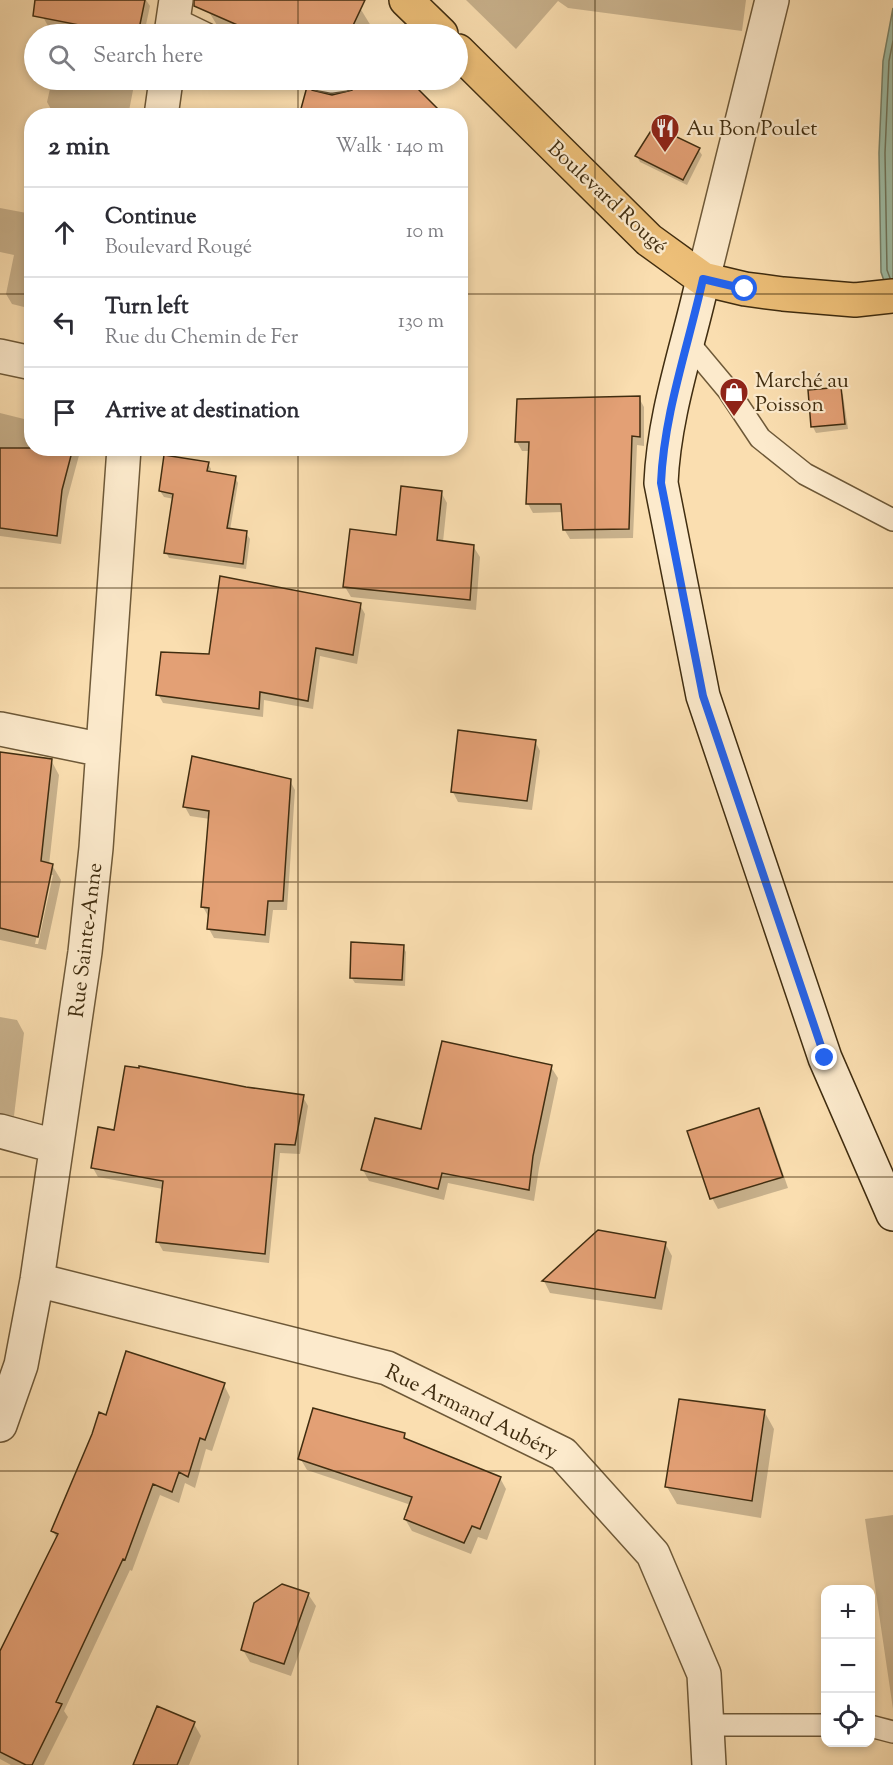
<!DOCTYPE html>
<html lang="en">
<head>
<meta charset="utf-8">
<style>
	:root { --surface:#fff; --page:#f2f2f3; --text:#2b2b33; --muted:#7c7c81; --line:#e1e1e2 }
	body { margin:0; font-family:"Sorts Mill Goudy",serif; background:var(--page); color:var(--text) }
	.controls { position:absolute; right:18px; bottom:18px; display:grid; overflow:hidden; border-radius:12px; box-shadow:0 3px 9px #0003 }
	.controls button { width:54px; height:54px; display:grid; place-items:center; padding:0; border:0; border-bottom:2px solid var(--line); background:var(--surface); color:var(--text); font:30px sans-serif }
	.stop { position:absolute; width:18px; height:18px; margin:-14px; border:4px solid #2563eb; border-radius:50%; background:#fff }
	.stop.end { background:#2563eb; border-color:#fff; box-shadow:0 2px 6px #0008 }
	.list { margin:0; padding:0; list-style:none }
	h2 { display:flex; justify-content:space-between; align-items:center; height:78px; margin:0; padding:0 24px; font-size:26px }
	h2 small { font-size:20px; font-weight:400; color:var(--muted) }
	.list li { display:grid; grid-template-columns:39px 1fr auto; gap:18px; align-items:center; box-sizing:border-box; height:90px; padding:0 24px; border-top:2px solid var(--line) }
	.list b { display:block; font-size:22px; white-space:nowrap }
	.list p { margin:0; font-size:20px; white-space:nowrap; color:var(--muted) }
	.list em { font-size:20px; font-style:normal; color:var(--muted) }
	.icon { flex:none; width:33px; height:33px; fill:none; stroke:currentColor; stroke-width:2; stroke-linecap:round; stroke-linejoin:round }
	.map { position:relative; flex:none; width:893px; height:1765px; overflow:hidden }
	.search { position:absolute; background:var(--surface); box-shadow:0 3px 9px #0003; left:24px; top:24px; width:444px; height:66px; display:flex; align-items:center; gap:15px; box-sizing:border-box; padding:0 21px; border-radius:33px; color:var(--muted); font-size:22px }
	.panel { position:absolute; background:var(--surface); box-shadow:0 3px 9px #0003; left:24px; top:108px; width:444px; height:348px; border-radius:24px }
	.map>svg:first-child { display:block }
	.water { fill:#9fbda6; stroke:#79836a; stroke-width:1.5 }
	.shadow { fill:#0003; fill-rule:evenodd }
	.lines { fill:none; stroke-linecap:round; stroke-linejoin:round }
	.shore { stroke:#70755b; stroke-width:1.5 }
	.building { fill:#e3a075; stroke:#402d10; stroke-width:1.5 }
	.service-casing { stroke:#6e5938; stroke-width:24 }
	.minor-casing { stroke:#6e5938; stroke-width:36 }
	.secondary-casing { stroke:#402d10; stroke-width:36 }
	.primary-casing { stroke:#402d10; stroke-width:36 }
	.service { stroke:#fceacc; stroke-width:21 }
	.minor { stroke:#fceacc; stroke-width:33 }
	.secondary { stroke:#fceacc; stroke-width:33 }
	.primary { stroke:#edbf78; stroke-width:33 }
	.route { stroke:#2563eb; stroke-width:8 }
	.grid { fill:none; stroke:#402d10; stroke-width:1.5; stroke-opacity:0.55 }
	.labels { text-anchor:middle; stroke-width:4.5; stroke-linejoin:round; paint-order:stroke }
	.poi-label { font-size:21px; fill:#402d10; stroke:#fceacc; text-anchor:start }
	.street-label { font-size:21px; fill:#402d10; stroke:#fceacc }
</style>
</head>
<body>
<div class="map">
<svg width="893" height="1765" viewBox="0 0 893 1765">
	<rect width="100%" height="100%" fill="#fadeb0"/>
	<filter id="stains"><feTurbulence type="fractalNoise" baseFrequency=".00333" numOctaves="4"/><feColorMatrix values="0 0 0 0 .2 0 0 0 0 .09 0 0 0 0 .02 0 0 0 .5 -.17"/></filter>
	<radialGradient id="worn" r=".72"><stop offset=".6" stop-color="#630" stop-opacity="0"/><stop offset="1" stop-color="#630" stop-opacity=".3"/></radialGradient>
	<path class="water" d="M893 8V307L881 272 879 153 883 61Z"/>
	<path class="shadow" d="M47 0H146L150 6 144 34H62L63 29 48 26 43 17Z
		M212 0H351L360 8 371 26 367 34H231L220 30 209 12Z
		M466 0H746L742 31 568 8 558 1 516 49Z
		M52 80H135L128 116H79L52 111 47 102Z
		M460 134 466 144 460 150Z
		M698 149 702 155 687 185 640 162 637 156Z
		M0 208 32 214V309L12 304 6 294 14 255 0 252Z
		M840 389 843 395 848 429 816 433 813 427 809 392Z
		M639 398 644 407V446L637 445 633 538 570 539 564 529 563 512 533 513 528 504 530 451H522L517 442Z
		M0 413 32 421V448H81L67 500 61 544 0 536Z
		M208 463 211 469 210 473 235 477 238 483 230 530 246 533 250 539 246 569 169 558 166 552 174 499 164 497 160 491Z
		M441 492 447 503 443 542 473 546 480 557 476 610 351 597 345 587Z
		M360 605 365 614 357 664 320 656 313 709 264 700 263 717 163 703 158 694 210 656Z
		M535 741 540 751 532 810 458 802 453 792Z
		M0 754 51 760 59 775 49 865H52L61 880 46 950 0 940ZM50 875H53L38 944H35Z
		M290 781 295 790 287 910H273L269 943 214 938 209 929 210 916H208L203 907 210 819 190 816 185 807Z
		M403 947 406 952 405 986 355 983 351 977Z
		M0 1017 17 1020 24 1033 14 1116 0 1114Z
		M551 1067 558 1078 539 1168 534 1201 448 1183 444 1200 369 1181 363 1170 422 1130Z
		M246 1089 303 1097 308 1106 300 1154 280 1153 269 1263 163 1251 158 1242 163 1189 98 1177 93 1168 115 1132Z
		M759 1110 765 1121 788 1188 718 1209 712 1198Z
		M665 1243 672 1256 662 1310 550 1293 544 1281Z
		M224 1385 230 1397 212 1451 206 1449 195 1488 185 1483 179 1503 160 1495 132 1571 130 1570 64 1711 68 1717 44 1765H11L0 1759V1662L57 1539 53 1531 107 1417Z
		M764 1411 774 1429 761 1518 677 1504 667 1487Z
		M404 1435 407 1441 500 1478 506 1489 487 1540 478 1537 471 1554 412 1531 405 1519 411 1505 307 1470 300 1458Z
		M893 1515V1709L865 1519Z
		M308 1594 316 1606 291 1676 250 1662 243 1650Z
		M194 1724 201 1736 189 1765H135Z"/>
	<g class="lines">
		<path class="shore" d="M890 278 887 270 885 153 889 61 893 41"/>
	</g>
	<path class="building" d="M35 0H145L138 34H125L33 16Z
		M194 0H365L349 34H258L194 6Z
		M358 80H409L445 116H299L308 83 312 90 332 95 352 90 357 85Z
		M654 126 700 148 683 180 635 156Z
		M841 387 845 424 811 427 808 390Z
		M640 396V437L632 436 629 529 563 530 561 504H526L529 442H515L517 399Z
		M0 448H73L62 490 57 536 0 528Z
		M164 455 209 462 207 471 236 476 227 528 247 531 243 564 164 553 173 494 159 491Z
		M401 486 442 491 437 540 474 545 470 600 343 587 350 529 396 535Z
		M220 576 361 603 353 655 316 648 308 701 260 692 259 709 156 695 161 652 209 654Z
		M458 730 536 740 527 801 451 792Z
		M0 752 52 759 41 861 53 864 38 937 0 928Z
		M192 756 291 779 283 901H268L265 935 207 929 209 908 201 907 209 811 183 807Z
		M351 942 404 945 402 980 350 978Z
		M442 1041 552 1065 533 1156 529 1190 442 1173 438 1189 361 1170 375 1118 421 1129Z
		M125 1066 139 1068V1066L246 1087 304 1095 295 1145 275 1144 265 1254 156 1242 163 1181 91 1168 98 1127 114 1130Z
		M759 1108 783 1177 710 1199 687 1131Z
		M598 1230 666 1242 655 1298 542 1281Z
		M126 1351 225 1383 205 1440 200 1438 188 1477 179 1472 172 1492 153 1484 125 1560 123 1559 56 1702 62 1704 32 1765H26L0 1752V1651L58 1534 51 1531 92 1434 99 1412 106 1415Z
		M679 1399 765 1410 752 1501 665 1487Z
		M313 1408 405 1433 404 1438 501 1477 480 1529 472 1526 464 1543 404 1519 412 1497 298 1459Z
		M282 1584 309 1593 284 1664 241 1650 254 1603Z
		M157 1706 195 1722 177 1765H133Z"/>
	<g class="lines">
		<g class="service-casing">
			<path id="service" d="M174 18 207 34
				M320 80 331 82 345 80
				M687 341 728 390 760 438 805 474 893 520
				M707 1725H826
				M870 1726 893 1732"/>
		</g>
		<g class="minor-casing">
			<path id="minor" d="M171 34 176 0
				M161 116 166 80
				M703 279 772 0
				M0 356 32 363
				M0 729 103 750
				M0 1131 55 1146
				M37 1280 387 1368 563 1454 653 1554 704 1674 709 1765
				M0 1425 21 1365 37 1280 85 952 96 848 124 448"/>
		</g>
		<g class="secondary-casing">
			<path id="secondary" d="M703 279C688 347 664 413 661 483L703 696 825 1058 893 1214"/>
		</g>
		<g class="primary-casing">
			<path id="primary" d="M406 0 441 34
				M458 51 649 240 703 279 745 289 783 294 855 300 893 296"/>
		</g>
		<use href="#service" class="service"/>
		<use href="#minor" class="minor"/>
		<use href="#secondary" class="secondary"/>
		<use href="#primary" class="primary"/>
	</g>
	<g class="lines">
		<path class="route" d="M745 289 703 279C688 347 664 413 661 483L703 696 825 1058"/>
	</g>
	<path class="grid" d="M298 0V34M595 0V1765M298 80V116M0 294H32M460 294H893M298 448V1765M0 588H893M0 882H893M0 1177H893M0 1471H893"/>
	<defs>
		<g id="restaurant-pin" transform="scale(1.5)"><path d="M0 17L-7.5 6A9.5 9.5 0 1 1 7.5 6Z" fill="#8f2418" stroke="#fceacc"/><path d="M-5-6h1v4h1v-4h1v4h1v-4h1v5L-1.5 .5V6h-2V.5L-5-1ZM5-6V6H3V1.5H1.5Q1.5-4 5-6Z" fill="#fff"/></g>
		<g id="shop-pin" transform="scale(1.5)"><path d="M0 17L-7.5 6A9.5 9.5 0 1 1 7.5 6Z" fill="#8f2418" stroke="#fceacc"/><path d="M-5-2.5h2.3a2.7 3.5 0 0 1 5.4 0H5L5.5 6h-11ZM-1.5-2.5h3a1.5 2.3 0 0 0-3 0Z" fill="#fff"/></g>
	</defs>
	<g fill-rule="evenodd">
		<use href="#restaurant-pin" x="665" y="128"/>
		<use href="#shop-pin" x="734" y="392"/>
	</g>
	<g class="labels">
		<g class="poi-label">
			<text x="686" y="135">Au Bon Poulet</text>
			<text x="755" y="387">Marché au<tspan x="755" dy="24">Poisson</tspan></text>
		</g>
		<g class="street-label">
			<text transform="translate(608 197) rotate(43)" y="7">Boulevard Rougé</text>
			<text transform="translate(85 940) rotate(-83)" y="7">Rue Sainte-Anne</text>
			<text transform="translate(472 1411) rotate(26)" y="7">Rue Armand Aubéry</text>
		</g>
	</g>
	<rect width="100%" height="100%" filter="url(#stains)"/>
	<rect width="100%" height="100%" fill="url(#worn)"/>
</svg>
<div class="controls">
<button>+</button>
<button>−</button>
<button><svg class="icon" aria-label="locate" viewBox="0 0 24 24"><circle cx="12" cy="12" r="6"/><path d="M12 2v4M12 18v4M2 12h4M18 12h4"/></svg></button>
</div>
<div class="stop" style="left:745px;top:289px"></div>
<div class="stop end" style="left:825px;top:1058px"></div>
<div class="search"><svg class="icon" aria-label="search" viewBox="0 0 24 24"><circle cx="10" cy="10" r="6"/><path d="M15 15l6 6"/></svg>Search here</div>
<section class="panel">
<h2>2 min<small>Walk · 140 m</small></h2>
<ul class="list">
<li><svg class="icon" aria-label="ahead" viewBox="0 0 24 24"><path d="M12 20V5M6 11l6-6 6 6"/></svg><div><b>Continue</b><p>Boulevard Rougé</p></div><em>10 m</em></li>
<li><svg class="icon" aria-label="left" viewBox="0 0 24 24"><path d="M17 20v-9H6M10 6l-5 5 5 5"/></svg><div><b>Turn left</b><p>Rue du Chemin de Fer</p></div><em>130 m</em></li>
<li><svg class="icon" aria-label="arrive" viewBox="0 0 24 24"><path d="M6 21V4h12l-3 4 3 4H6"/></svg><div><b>Arrive at destination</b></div></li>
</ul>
</section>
</div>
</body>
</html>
